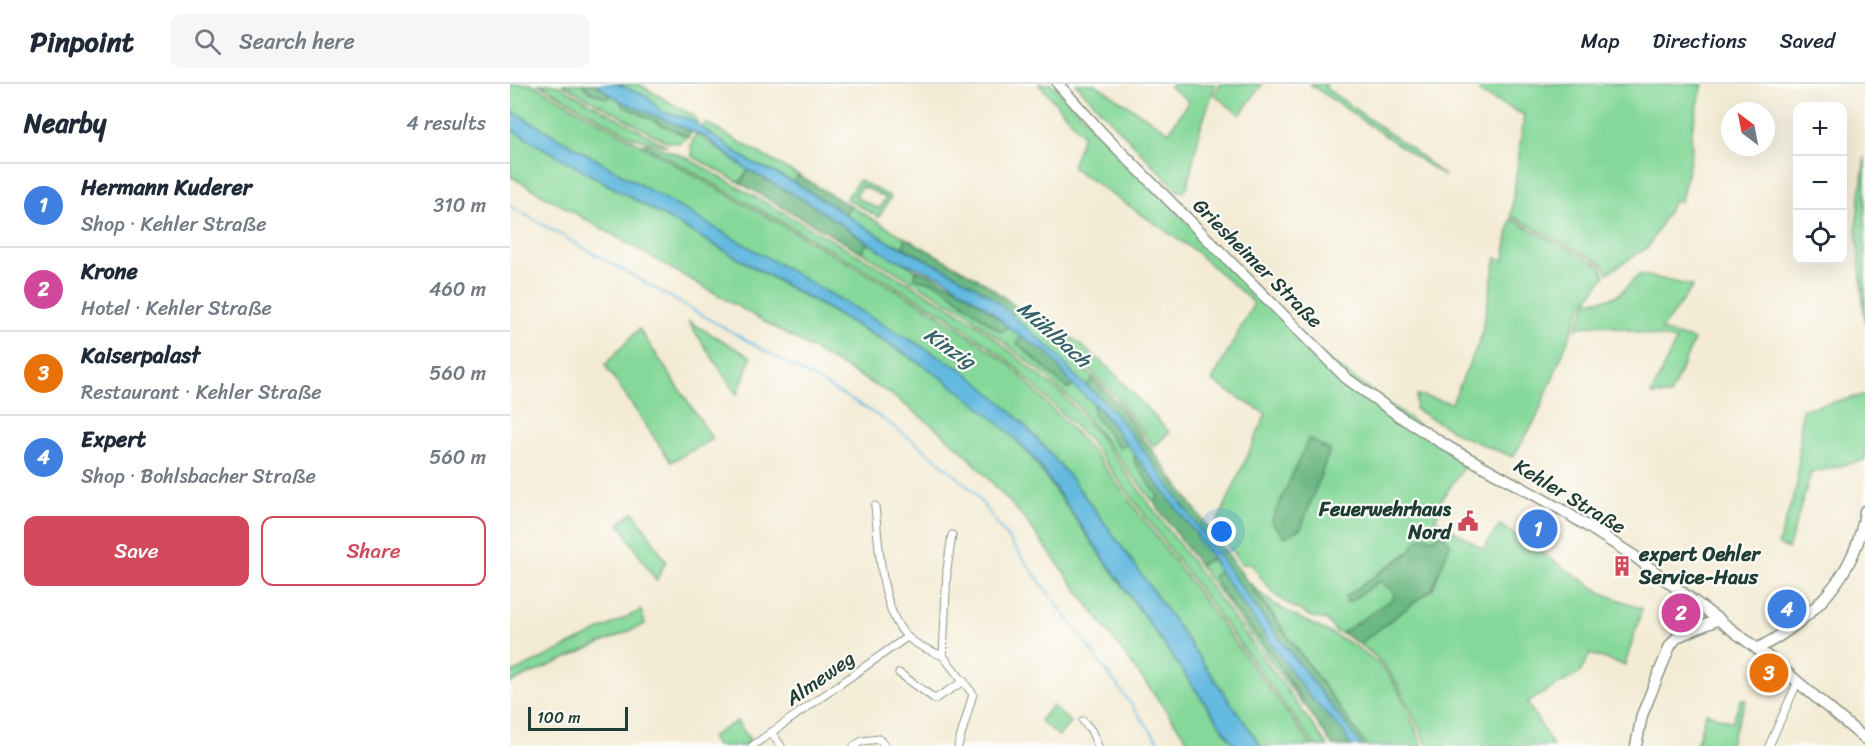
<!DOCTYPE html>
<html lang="en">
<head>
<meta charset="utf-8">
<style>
	:root { --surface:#fff; --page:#f6f6f7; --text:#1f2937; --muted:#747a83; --line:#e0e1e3; --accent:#d1495b }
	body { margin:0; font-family:Sriracha,sans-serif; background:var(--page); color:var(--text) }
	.controls { position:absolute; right:18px; top:18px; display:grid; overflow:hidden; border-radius:12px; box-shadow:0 6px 24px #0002 }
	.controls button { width:54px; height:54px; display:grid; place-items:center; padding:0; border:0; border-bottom:2px solid var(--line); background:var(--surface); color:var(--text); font:30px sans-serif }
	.compass { position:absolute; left:1211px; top:18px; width:54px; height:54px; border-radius:50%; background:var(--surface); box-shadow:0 6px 24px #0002; rotate:328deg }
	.scale { position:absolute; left:18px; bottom:15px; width:100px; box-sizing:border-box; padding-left:6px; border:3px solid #1f3d34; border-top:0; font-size:16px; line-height:21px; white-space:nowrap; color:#1f3d34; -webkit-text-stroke:4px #fdfcf7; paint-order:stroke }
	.you { position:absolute; left:712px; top:448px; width:21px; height:21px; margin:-15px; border:4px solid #fff; border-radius:50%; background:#1a73e8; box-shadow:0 0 0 9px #1a73e833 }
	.badge { display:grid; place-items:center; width:39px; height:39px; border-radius:50%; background:var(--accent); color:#fff; font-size:20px; font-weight:700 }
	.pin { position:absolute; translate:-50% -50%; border:3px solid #fff; box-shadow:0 2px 6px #0006 }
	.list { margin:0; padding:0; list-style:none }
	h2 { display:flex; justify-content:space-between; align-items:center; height:78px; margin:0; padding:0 24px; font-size:26px }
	h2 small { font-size:20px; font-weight:400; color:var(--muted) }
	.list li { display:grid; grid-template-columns:39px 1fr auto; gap:18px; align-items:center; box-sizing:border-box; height:84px; padding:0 24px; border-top:2px solid var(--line) }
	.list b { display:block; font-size:22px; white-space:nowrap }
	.list p { margin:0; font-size:20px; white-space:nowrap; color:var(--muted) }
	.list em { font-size:20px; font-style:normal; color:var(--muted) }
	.actions { display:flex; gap:12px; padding:18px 24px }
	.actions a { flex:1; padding:14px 0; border:2px solid var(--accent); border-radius:12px; text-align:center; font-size:21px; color:var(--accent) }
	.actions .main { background:var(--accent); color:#fff }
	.icon { flex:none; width:33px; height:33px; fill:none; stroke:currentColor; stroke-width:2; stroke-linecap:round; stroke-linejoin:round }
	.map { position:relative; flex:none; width:1355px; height:662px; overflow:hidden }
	header { display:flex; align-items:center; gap:36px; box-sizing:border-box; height:84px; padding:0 30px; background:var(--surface); border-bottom:2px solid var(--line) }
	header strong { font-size:28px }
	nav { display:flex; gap:33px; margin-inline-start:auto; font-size:21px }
	.search { width:420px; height:54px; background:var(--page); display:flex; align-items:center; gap:15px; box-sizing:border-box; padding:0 21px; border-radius:12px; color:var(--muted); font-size:22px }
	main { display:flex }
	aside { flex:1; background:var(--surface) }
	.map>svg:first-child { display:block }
	.green { fill:#85d89a; stroke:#528a67; stroke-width:1.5; fill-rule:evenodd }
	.forest { fill:#6cb882; stroke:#467a5b; stroke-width:1.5 }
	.water { fill:#64b9e0; stroke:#427b8a; stroke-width:1.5 }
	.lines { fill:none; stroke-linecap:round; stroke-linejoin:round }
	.stream { stroke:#64b9e0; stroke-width:2 }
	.street-casing { stroke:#899484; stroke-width:9 }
	.secondary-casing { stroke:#899484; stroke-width:13 }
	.primary-casing { stroke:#899484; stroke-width:13 }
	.street { stroke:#fff; stroke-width:7 }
	.secondary { stroke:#fff; stroke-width:10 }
	.primary { stroke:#fff; stroke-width:10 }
	.labels { text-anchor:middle; stroke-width:4.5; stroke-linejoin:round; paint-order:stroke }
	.street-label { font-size:20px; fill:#1f3d34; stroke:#fdfcf7 }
	.poi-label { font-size:20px; font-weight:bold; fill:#1f3d34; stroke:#fdfcf7; text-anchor:end }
	.water-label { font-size:21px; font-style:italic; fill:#346268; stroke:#fdfcf7 }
</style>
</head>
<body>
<header>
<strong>Pinpoint</strong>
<div class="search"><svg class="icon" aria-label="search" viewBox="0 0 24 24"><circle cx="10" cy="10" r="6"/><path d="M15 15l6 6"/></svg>Search here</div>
<nav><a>Map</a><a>Directions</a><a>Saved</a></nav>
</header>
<main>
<aside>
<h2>Nearby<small>4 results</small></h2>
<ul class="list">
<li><span class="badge" style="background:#3f7fe0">1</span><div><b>Hermann Kuderer</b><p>Shop · Kehler Straße</p></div><em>310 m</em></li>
<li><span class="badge" style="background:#d1479c">2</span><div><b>Krone</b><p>Hotel · Kehler Straße</p></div><em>460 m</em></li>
<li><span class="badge" style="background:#e8710a">3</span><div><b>Kaiserpalast</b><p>Restaurant · Kehler Straße</p></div><em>560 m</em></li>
<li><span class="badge" style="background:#3f7fe0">4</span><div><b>Expert</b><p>Shop · Bohlsbacher Straße</p></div><em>560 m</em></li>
</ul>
<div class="actions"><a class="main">Save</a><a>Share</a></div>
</aside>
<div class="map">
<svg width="1355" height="662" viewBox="0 0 1355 662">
	<rect width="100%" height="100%" fill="#fdfcf7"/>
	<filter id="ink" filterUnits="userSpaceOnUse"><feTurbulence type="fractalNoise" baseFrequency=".0167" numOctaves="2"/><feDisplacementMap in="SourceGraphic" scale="12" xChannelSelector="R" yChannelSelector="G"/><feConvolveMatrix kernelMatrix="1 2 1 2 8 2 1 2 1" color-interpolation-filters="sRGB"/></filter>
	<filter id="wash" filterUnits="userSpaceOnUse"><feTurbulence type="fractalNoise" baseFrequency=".008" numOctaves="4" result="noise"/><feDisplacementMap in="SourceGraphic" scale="24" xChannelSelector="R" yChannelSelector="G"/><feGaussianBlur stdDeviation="1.35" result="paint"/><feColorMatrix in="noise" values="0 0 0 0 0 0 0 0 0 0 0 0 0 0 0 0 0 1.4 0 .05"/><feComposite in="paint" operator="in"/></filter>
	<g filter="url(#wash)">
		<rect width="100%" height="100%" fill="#f3ebd4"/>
		<path class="green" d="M0 0H23L427 229 499 280 582 366 802 662H751C713 607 674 552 636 497 582 420 527 341 451 285L0 26Z
			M29 0H46L157 62 122 53Z
			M52 0H72L79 8 97 14 101 12 109 16 113 22 178 53 170 59 157 58Z
			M107 0H128L184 32 188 38 186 40 179 35 152 28 137 13Z
			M529 0H542L797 260 958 377 924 427 928 430 925 435 973 465 990 441 1092 509 1132 525 1115 581 1080 570 1070 589 1017 618 1043 662H918C898 625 887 583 849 560L923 505 940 460 904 464 835 513 838 518 870 497 884 508V514L832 549 826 548 816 535C807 536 800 532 793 528 767 517 757 503 742 480H731L705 444 756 330 702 297 744 219 685 167 562 83 573 51ZM799 355 820 366 791 444 783 447 761 438Z
			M566 0H585L659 48 679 17 660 3 663 0H706L690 45 677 104 673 108 667 106Z
			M710 0H752L730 31 705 11Z
			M800 0H817L814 3 906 68 935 93Z
			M971 0H1193L1181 50 1182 67 1171 117H1164L1138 163 1098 189 1093 180 1001 132 1014 31 969 8Z
			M196 39 288 91 284 98 241 78 191 43Z
			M0 45 380 261 440 298 488 336 523 375 725 662H682L515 435 456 370 427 345 379 309 0 92Z
			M186 49 238 86 230 99 182 72 181 61Z
			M137 59 175 73 444 225 467 240 551 309 587 349 818 662H805L579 356 500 278 436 231 133 60Z
			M1355 72V239L1346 143Z
			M349 96 381 113 369 133 336 115ZM352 102 376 114 369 125 345 113Z
			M340 122 396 154 393 163 375 156 335 130Z
			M1001 135 1091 182 1095 192 1071 224 1026 335 1003 373 952 352 905 325 907 311 942 319 971 253 986 174 994 176Z
			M358 159 406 186 405 194 429 200 491 248 498 243 512 251 507 259 558 305 563 302 578 312 609 364 618 360 624 368V377L648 412 645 420 567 321 533 289 453 226 351 168Z
			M1129 190 1183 202 1151 246 1184 256 1160 311H1141L1166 256 1090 240 1066 244 1079 216C1107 217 1111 210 1129 190Z
			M508 224 584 294 576 302 502 231Z
			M178 237 241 273 227 311Z
			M129 245 203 355 161 378 95 281Z
			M561 253 600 285 659 348 644 363 608 315 555 260Z
			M1355 311V376L1301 389 1278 465 1268 461 1287 401 1292 325Z
			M124 428 156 477 146 497 109 439Z
			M701 475 709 487 703 492 711 507 765 575 794 623 689 481Z
			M740 499C776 540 839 545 876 588 893 608 902 639 913 662H857Z
			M131 526 135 540 0 599V590Z
			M1231 615 1236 616 1219 662H1186L1196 629 1222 638Z
			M542 622 561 638 549 652 530 637Z
			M227 637 240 656 234 662H206L201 653Z"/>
		<path class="forest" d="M72 0H86L101 12 97 14 79 7Z
			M109 16 115 17 183 47 178 53 113 22Z
			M238 86 296 117 358 159 351 168 230 99Z
			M288 91 340 122 335 130 284 98Z
			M396 154 472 197 508 224 502 231 465 202 393 163Z
			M406 186C444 198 469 217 498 243L491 248 429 200 405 194Z
			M512 251 540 270 563 302 558 305 507 259Z
			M584 294 610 322 857 662H852L747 525 668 415 576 302Z
			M583 319 618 360 609 364 583 330Z
			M799 354 819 368 791 444 775 453 761 438Z
			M624 368 700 468 701 475 689 481 645 420 648 412 624 377Z
			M933 450 940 460 922 505 849 560 832 549 884 514 883 508 870 497 837 519 835 513 899 469 906 457 914 452 922 455Z
			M709 487 800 613 833 646 841 662H823C799 629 780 595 756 562 738 539 716 518 703 492Z"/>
		<path class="water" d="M86 0H107L137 13 152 28 179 35 241 78 284 98 376 156 445 190 479 211 547 270 563 290 594 317 627 357 747 525 852 662H841L832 646 800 613 709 487 700 468 589 324 563 302 539 270 504 248 479 225 434 194 380 173 296 117 238 86 195 53 109 16Z
			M0 26 451 285C527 341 582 420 636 497 674 552 713 607 751 662H725L524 374C477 324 437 296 380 260L0 45Z"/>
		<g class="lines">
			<path class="stream" d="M0 122 354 323C393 347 429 376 463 407L652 662"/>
		</g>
	</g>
	<g filter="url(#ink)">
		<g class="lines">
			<g class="street-casing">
				<path id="street" d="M365 422C369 458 370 531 400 555 409 563 422 567 433 572
					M442 451 437 485 433 572 463 610 448 662
					M389 589 425 615 454 597
					M573 637 581 646 588 662
					M261 648 271 662
					M242 662 397 553
					M344 662 352 657 369 655 375 662
					M1259 662 1288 597"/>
			</g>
			<g class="secondary-casing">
				<path id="secondary" d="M1247 565C1302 536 1347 490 1355 427
					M1126 662 1132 631 1160 562 1167 553 1209 535"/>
			</g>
			<g class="primary-casing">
				<path id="primary" d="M548 0 593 50 836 294 889 332 940 364 1052 426 1124 472 1262 576 1355 655"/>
			</g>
			<use href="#street" class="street"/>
			<use href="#secondary" class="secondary"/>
			<use href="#primary" class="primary"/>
		</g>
	</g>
	<defs>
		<g id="civic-bare" transform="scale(1.62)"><path d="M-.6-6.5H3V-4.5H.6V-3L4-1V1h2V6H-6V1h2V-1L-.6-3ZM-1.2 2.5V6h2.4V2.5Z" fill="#d1495b" stroke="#fdfcf7" stroke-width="2.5" paint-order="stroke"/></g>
		<g id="building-bare" transform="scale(1.62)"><path d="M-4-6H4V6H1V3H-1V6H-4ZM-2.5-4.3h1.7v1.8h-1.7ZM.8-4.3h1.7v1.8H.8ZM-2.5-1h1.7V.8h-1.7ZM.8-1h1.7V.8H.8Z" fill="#d1495b" stroke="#fdfcf7" stroke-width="2.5" paint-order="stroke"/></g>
	</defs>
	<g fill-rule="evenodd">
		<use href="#civic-bare" x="958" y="437"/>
		<use href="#building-bare" x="1112" y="482"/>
	</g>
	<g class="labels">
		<g class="street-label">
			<text transform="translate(748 179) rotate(45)" y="7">Griesheimer Straße</text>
			<text transform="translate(1060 412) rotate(31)" y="7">Kehler Straße</text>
			<text transform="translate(310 594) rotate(-35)" y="7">Almeweg</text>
		</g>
		<g class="poi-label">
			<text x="941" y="432">Feuerwehrhaus<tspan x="941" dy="23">Nord</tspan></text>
			<text x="1129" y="477" text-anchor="start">expert Oehler<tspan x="1129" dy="23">Service-Haus</tspan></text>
		</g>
		<g class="water-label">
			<text transform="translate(544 250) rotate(41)" y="7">Mühlbach</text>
			<text transform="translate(440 264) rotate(34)" y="7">Kinzig</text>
		</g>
	</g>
</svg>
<div class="controls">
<button>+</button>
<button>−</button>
<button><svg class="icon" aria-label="locate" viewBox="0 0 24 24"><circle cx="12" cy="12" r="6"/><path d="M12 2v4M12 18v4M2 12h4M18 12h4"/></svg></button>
</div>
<svg class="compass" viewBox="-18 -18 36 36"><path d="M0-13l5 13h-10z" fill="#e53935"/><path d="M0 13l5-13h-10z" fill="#747a83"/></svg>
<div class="scale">100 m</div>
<div class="you"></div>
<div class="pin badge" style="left:1028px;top:445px;background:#3f7fe0">1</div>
<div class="pin badge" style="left:1171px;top:529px;background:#d1479c">2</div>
<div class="pin badge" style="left:1259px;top:589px;background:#e8710a">3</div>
<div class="pin badge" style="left:1277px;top:525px;background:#3f7fe0">4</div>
</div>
</main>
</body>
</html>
